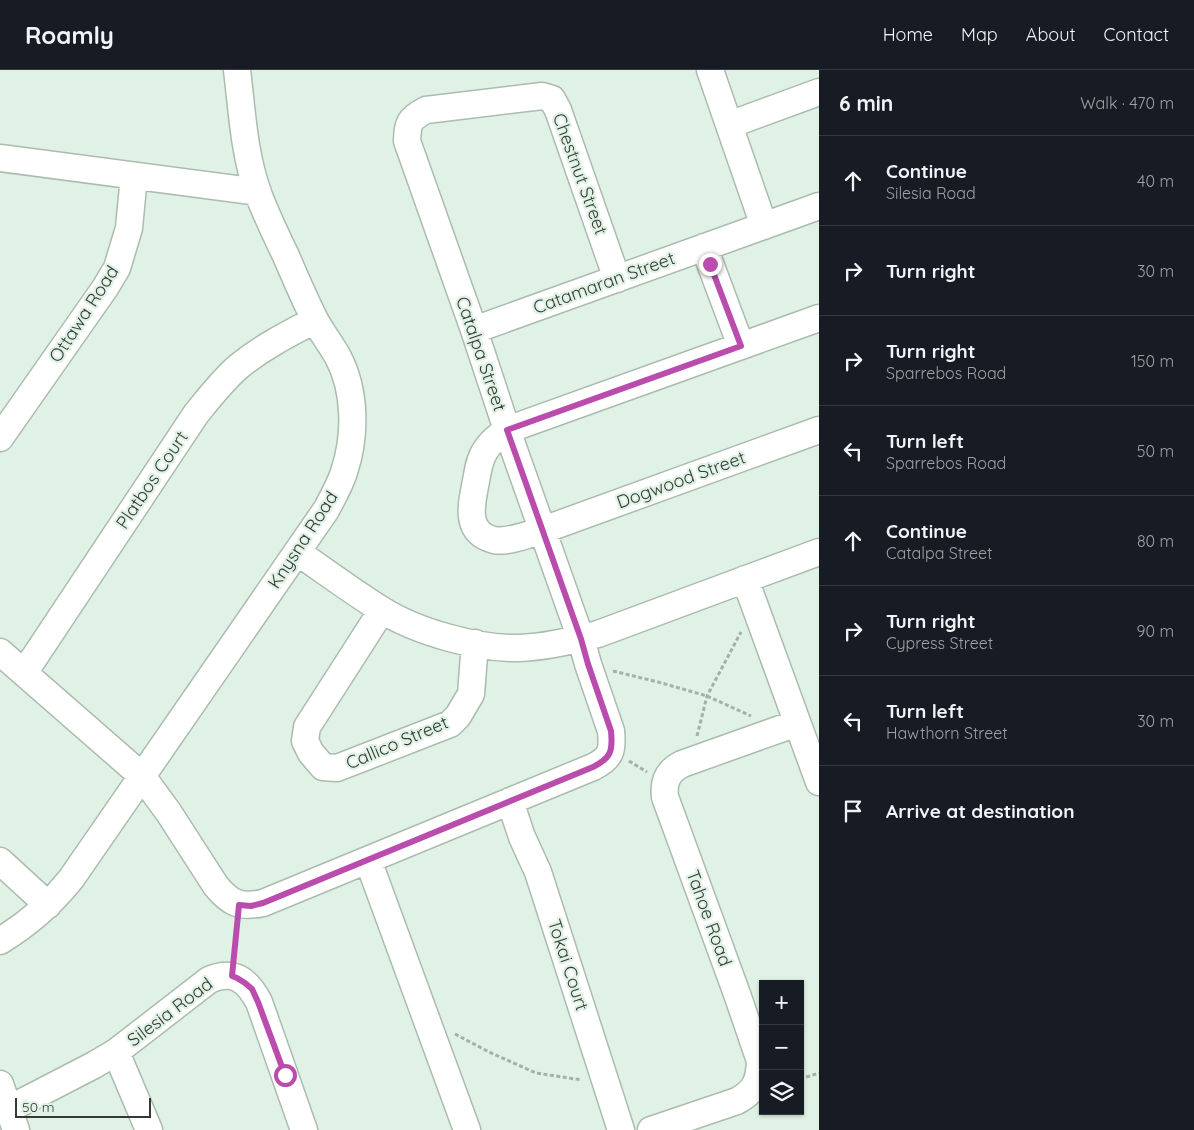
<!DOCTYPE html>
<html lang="en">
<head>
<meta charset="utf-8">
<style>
	:root { --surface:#171b24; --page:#242831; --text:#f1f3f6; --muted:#9ea1a6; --line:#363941 }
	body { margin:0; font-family:Quicksand,sans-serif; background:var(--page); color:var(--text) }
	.controls { position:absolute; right:15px; bottom:15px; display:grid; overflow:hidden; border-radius:0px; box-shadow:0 1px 4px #0004 }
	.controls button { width:45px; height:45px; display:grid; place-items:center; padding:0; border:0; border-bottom:1px solid var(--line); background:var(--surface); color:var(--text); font:25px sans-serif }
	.scale { position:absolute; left:15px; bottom:12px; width:136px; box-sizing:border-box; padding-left:5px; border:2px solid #333a34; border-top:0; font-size:14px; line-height:18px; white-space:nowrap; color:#333a34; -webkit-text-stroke:4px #e0f2e5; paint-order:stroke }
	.stop { position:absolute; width:15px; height:15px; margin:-11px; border:4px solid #b94cac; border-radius:50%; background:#fff }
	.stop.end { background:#b94cac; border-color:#fff; box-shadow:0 1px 5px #0008 }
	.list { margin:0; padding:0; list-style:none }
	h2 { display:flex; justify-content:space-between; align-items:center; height:65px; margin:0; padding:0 20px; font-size:21px }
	h2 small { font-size:16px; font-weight:400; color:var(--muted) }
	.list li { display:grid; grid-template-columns:32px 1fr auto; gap:15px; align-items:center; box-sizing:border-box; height:90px; padding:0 20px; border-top:1px solid var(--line) }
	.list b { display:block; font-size:19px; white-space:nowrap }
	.list p { margin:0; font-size:16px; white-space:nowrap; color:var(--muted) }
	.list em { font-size:16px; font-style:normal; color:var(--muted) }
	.icon { flex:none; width:28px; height:28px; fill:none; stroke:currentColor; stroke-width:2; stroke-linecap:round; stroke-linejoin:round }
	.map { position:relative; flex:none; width:819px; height:1060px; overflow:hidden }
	header { display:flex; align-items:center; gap:30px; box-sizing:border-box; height:70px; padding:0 25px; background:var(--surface); border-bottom:1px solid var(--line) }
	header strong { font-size:24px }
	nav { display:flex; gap:28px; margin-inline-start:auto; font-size:18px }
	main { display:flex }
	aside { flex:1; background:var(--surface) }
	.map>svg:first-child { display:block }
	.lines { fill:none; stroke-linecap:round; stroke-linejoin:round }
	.minor-casing { stroke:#abbcae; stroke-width:29 }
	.path { stroke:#a3b1a7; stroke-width:3; stroke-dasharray:4 2.5; stroke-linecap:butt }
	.minor { stroke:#fff; stroke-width:26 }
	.route { stroke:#b94cac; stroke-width:6 }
	.labels { text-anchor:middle; stroke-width:4.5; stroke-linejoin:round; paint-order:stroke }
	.street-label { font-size:18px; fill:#333a34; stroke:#e0f2e5 }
</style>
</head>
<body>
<header>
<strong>Roamly</strong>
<nav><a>Home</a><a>Map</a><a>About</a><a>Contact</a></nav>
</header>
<main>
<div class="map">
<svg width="819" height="1060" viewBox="0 0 819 1060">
	<rect width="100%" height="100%" fill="#e0f2e5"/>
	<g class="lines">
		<g class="minor-casing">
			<path id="minor" d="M710 0 764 156
				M729 55 819 22
				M0 88 258 122
				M704 177 741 276
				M819 248 507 360C498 366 490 372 485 381 479 390 478 401 476 411 472 433 463 462 494 470 507 473 529 464 543 460L819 360
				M474 260 819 136
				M0 368 105 218 117 198 129 158 134 106
				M297 482C325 501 353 522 382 540 417 562 478 579 519 578 546 577 572 571 598 564L819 482
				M745 509 819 712
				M382 540 307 657 305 671 311 683 323 697 337 698 450 654 458 646 471 624 475 573
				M0 582 142 706 169 743 216 816C230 833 240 838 263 833L593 697C611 688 613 681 611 661L588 594 581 569 507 360 474 260 407 71C408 52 409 49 426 40L542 26 552 29 558 40 617 209
				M24 603 196 344C209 328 222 311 238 297 261 278 288 264 315 250
				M510 731 522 767 538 802 621 1060
				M368 790 467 1060
				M0 791 48 835
				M0 871C28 854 51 834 71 809L326 440C333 427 340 415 344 402 356 366 356 321 338 287 331 274 321 262 314 248 304 228 295 207 286 186 276 165 266 145 258 123 244 84 242 41 237 0
				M116 982 149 1060
				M0 1014 16 1060
				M9 1039 94 995 116 982 209 910C234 899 247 910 259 932L304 1060
				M651 1060 737 1031C755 1021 759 1012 760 991L737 924 665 727C663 712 668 701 682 694L797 653"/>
		</g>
		<path class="path" d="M613 601 658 612 707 626 751 646
			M697 666 707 626 741 562
			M629 691 647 702
			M234 886 237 855
			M455 964 489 982 536 1003 582 1010
			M800 1009 819 1003"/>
		<use href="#minor" class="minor"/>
	</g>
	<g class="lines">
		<path class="route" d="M285 1005 258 932 252 919 245 913 237 908 232 906 239 835 251 836 263 833 593 697C611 688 613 681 611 661L588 594 581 569 507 360 741 276 710 194"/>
	</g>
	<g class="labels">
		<g class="street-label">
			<text transform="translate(580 104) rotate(70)" y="6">Chestnut Street</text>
			<text transform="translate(604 213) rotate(-20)" y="6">Catamaran Street</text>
			<text transform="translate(84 244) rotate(-57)" y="6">Ottawa Road</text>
			<text transform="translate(481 284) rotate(71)" y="6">Catalpa Street</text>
			<text transform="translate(152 410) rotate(-56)" y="6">Platbos Court</text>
			<text transform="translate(681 410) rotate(-20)" y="6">Dogwood Street</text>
			<text transform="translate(303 470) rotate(-57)" y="6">Knysna Road</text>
			<text transform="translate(397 673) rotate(-23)" y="6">Callico Street</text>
			<text transform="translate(709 848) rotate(70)" y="6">Tahoe Road</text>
			<text transform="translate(568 895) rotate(72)" y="6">Tokai Court</text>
			<text transform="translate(170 942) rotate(-37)" y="6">Silesia Road</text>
		</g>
	</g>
</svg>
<div class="controls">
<button>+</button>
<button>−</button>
<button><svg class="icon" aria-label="layers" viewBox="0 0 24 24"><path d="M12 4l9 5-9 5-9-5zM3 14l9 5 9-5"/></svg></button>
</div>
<div class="scale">50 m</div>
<div class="stop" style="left:285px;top:1005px"></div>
<div class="stop end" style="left:710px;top:194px"></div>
</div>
<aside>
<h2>6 min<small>Walk · 470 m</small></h2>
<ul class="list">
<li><svg class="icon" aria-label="ahead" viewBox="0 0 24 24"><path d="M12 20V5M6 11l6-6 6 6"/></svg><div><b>Continue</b><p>Silesia Road</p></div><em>40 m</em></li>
<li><svg class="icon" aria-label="right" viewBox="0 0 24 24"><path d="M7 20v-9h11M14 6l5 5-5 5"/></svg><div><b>Turn right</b></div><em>30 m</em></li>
<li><svg class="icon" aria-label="right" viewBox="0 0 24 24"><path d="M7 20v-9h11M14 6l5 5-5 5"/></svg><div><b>Turn right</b><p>Sparrebos Road</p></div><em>150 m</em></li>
<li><svg class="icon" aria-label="left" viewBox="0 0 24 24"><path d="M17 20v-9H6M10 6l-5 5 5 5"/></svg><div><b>Turn left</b><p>Sparrebos Road</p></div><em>50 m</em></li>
<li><svg class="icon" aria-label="ahead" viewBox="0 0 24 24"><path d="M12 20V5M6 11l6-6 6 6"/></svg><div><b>Continue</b><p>Catalpa Street</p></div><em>80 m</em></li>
<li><svg class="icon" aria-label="right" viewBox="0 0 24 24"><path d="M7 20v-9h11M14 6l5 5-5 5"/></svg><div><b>Turn right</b><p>Cypress Street</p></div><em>90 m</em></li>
<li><svg class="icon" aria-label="left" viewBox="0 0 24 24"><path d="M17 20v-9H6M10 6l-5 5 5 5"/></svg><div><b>Turn left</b><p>Hawthorn Street</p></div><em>30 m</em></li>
<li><svg class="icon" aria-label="arrive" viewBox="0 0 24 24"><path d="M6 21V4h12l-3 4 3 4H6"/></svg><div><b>Arrive at destination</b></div></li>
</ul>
</aside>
</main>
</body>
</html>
